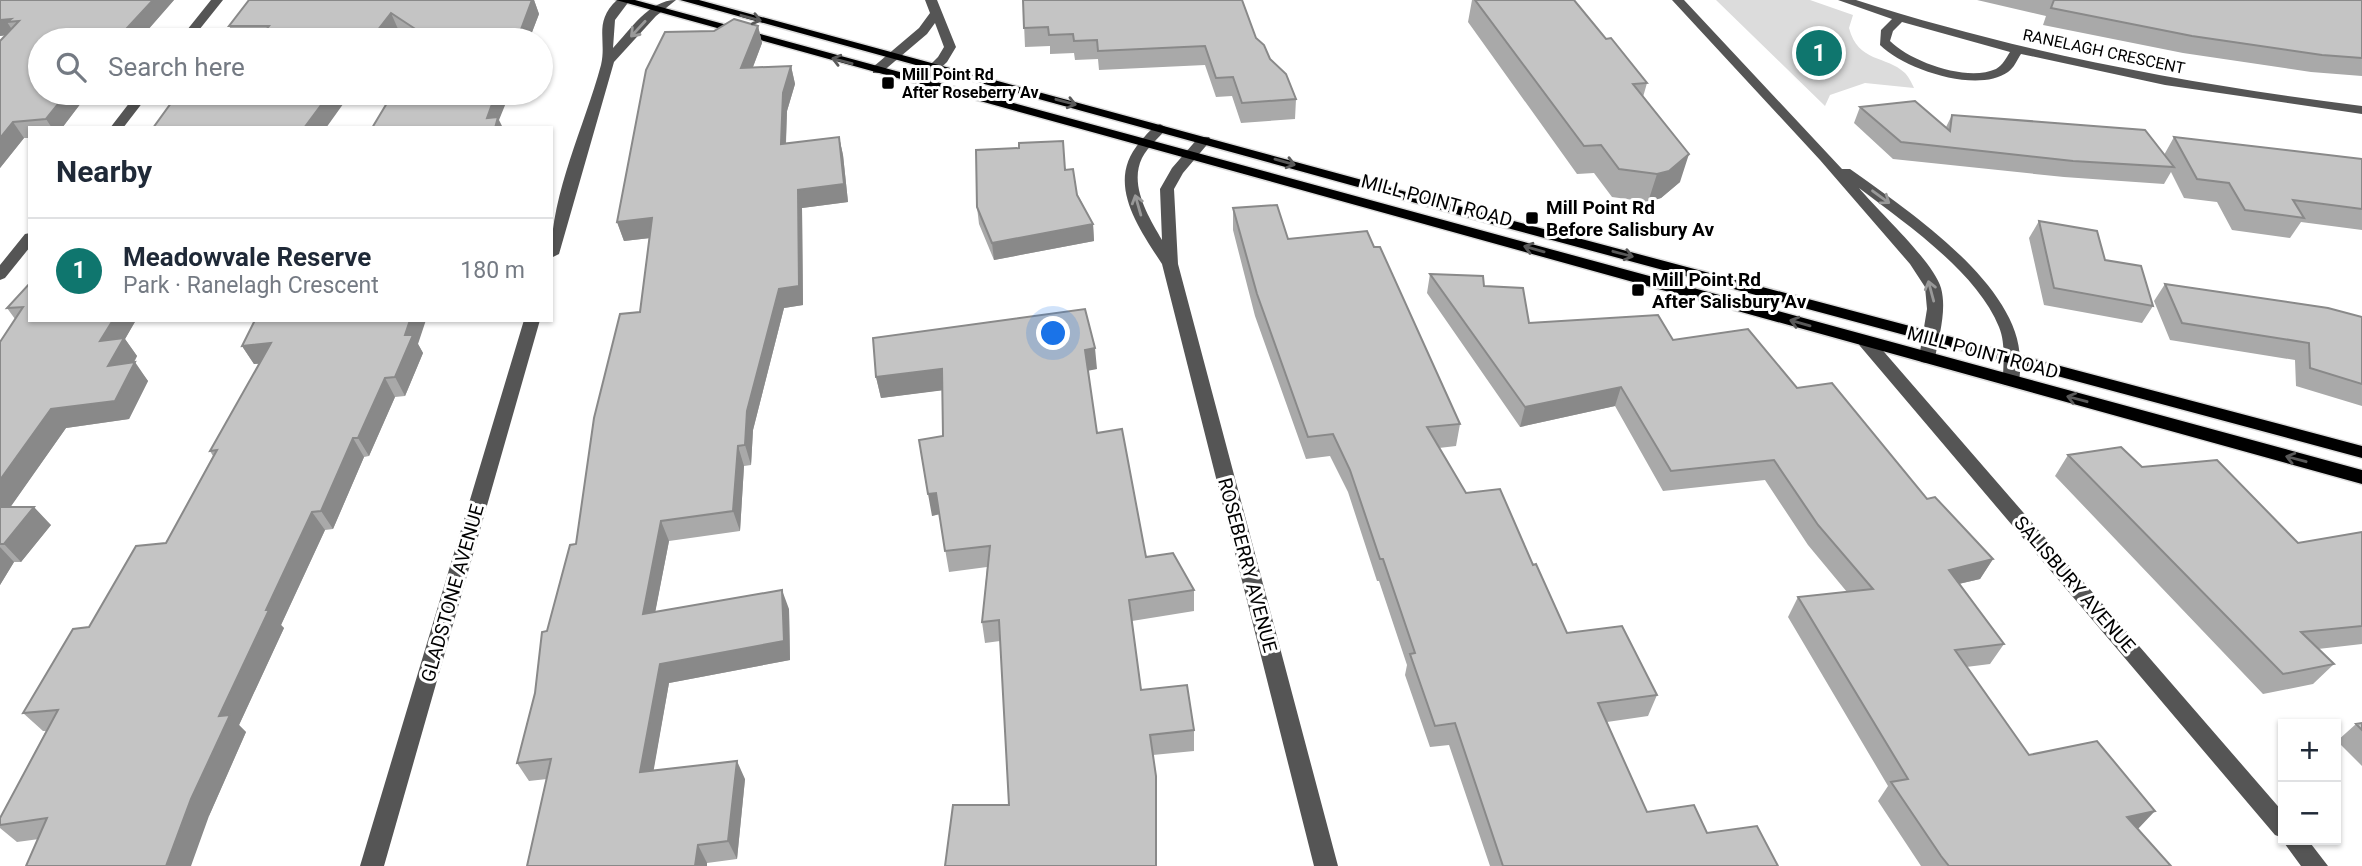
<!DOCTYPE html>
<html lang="en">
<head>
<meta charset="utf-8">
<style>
	:root { --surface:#fff; --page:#f2f2f3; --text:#1f2937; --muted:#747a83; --line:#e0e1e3; --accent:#0f766e }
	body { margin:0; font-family:Roboto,sans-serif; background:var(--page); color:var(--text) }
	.controls { position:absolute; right:21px; bottom:21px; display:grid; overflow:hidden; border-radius:0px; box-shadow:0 2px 5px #0004 }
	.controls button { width:63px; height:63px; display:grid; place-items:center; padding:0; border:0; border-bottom:2px solid var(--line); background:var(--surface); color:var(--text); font:35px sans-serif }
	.you { position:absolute; left:1054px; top:334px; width:24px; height:24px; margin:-18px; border:5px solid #fff; border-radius:50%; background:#1a73e8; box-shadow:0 0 0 10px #1a73e833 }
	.badge { display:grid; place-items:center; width:46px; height:46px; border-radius:50%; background:var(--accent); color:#fff; font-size:23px; font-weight:700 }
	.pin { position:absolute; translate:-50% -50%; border:4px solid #fff; box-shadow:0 2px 7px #0006 }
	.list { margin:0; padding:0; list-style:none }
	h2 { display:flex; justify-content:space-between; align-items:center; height:91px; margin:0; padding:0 28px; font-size:30px }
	h2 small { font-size:23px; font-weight:400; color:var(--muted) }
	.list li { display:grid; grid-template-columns:46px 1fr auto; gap:21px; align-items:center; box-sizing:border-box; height:105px; padding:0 28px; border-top:2px solid var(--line) }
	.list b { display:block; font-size:26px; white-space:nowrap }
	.list p { margin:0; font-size:23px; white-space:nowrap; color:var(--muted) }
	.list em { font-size:23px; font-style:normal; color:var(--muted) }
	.icon { flex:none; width:38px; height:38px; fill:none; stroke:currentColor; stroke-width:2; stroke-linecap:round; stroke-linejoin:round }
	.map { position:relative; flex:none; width:2362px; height:866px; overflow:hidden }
	.search { position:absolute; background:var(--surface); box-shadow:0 2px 5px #0004; left:28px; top:28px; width:525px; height:77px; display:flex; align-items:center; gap:18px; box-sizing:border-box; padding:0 24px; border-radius:38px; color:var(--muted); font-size:26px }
	.panel { position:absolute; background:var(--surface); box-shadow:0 2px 5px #0004; left:28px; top:126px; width:525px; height:196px; border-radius:0px }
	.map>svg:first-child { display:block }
	.green { fill:#dcdcdc }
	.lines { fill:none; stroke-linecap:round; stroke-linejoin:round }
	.major-casing { stroke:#dbdbdb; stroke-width:3 }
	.minor { fill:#555; fill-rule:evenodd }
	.major { fill:#000; fill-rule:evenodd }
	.wall { fill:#a9a9a9 }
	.shaded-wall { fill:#898989 }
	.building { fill:#c4c4c4; stroke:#898989; stroke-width:2 }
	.oneway { stroke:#595959 }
	.oneway2 { stroke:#999 }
	.poi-dot { fill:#000; stroke:#fff; stroke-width:2.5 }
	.labels { text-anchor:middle; stroke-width:6; stroke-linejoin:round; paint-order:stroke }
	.far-street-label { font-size:16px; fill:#000; stroke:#fff }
	.far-poi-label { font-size:16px; font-weight:bold; fill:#000; stroke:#fff; text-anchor:start }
	.street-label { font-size:19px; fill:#000; stroke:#fff }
	.poi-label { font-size:19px; font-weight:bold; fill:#000; stroke:#fff; text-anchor:start }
</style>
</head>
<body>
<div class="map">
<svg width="2362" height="866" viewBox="0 0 2362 866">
	<rect width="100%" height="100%" fill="#fff"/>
	<path class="green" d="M1716 0H1810L1853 15 1849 28C1858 63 1886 55 1905 73 1909 77 1912 84 1914 88L1865 83 1830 95 1825 106Z"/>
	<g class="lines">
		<g class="major-casing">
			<path id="major" d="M616 0H635L2362 470V484Z
				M680 0H699L1491 215 2362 446V458L1481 221Z"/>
		</g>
		<path class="minor" d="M211 0H223L191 40H179Z
			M617 0H630L615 20 613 48C630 30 649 0 676 0L656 16 614 62 559 254 551 258C551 193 584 128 601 65 607 40 593 22 617 0Z
			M925 0H937L956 47 947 62 923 85 919 86 913 82 938 57 944 47 935 23 927 34 881 73H873V67L919 28 930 13Z
			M1672 0H1684L1842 169H1850C1906 209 2019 284 2020 359 2020 368 2021 377 2017 385H2005L2003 381C2003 364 2006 344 1999 327 1977 272 1905 223 1859 188 1879 212 1933 261 1941 288 1947 310 1939 336 1935 358L1927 363 1921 362 1919 358 1927 309 1925 287 1910 264 1820 160Z
			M1838 0H1856C2021 53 2189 84 2362 106V114L2165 85 2021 54C2017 60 2014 68 2008 72 1977 94 1904 69 1880 45L1881 30 1892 19ZM1902 22 2010 52C2006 58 2003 65 1996 69 1967 82 1911 62 1890 41L1893 31Z
			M137 93H150L123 128H110Z
			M1160 124 1167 128C1159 138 1148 146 1142 158 1129 185 1148 216 1162 240L1160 189 1172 168 1199 137H1209L1211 140 1183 173 1174 189 1178 264 1338 866H1314L1162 264C1138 227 1105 182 1140 142 1146 135 1152 127 1160 124Z
			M30 233V247L5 278 0 280V265L25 234Z
			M524 320H540L384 866H360Z
			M1866 337 1872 338 2283 812V840H2308L2328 866H2301L2282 840 2283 838 2275 835 1860 346 1858 342Z"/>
		<use href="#major" class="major"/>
	</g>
	<path class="wall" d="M0 0H174L139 40 40 93H93L85 103H81L62 128H30V138H24L0 168V41L6 35 0 36Z
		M249 0H534L539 14 529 40H415L398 29 390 40H237L229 26Z
		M1023 0 1256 38 1296 99 1295 119 1241 123 1232 96 1216 97 1205 65 1099 70 1098 59 1075 60 1074 53 1050 54V46L1025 47Z
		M1472 0H1574L1606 39 1647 83 1643 97 1680 182 1661 198 1648 202 1612 197 1594 173 1577 174 1468 22Z
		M1977 0H2362V76L2311 72 2183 53 2043 25 2046 16Z
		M758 26 762 43 753 67 791 66 795 84 787 111 786 144 839 137 843 155 848 202 802 208 803 305 784 308 753 430 751 465 744 466 740 531 669 541 655 612 789 609 790 660 669 683 653 771 745 779 737 859 707 863V866H527L547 779 529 781 517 763 535 693 547 631 576 544 640 312 650 238 624 241 617 222Z
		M1860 107 1946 127 1952 115 2164 155 2174 137 2362 159V230L2301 222 2290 238 2232 230 2217 202 2184 198 2171 172 2164 184 2064 177 1893 159 1854 123Z
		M1065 170 1093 224 1094 241 994 260 979 224 977 207Z
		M1233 208 1288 239 1460 424 1456 446 1439 448 1466 493 1533 565 1567 633 1657 695 1648 716 1607 722 1647 812 1707 833 1778 866H1490L1449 745 1430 747 1405 675 1407 665 1379 581H1377L1348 492 1330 456 1306 459 1255 316 1233 230Z
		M2039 221 2153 306 2142 323 2044 305 2029 238Z
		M1430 274 1484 286 1529 323 1673 340 1797 388 1927 499 1993 559 1980 579 1959 584 2004 644 1990 664 1966 667 2029 755 2137 829 2171 866H1921L1878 801 1888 786 1788 617 1798 597 1847 592 1808 545 1765 480 1663 491 1615 406 1520 427 1427 293Z
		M30 283V320H136L125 339 137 356 134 363 148 381 129 419 66 428 10 507 51 525 21 562H14L0 585V342L15 319 7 308Z
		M2165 284 2362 317V406L2296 386 2295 360 2170 340 2154 301Z
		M418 344 423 353 405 396 395 397 369 456 364 457 333 529 325 530 281 625 284 628 239 725 246 732 209 816 17 842 0 828V818L46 731H43L23 713 89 627 166 543 213 456 210 451 259 364H254L242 346Z
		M1097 369 1088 370 1097 433 1146 557 1194 590V611L1132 621 1141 690 1194 730V751L1153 755 1156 796 1009 805 1000 641 985 643 982 622 987 567 949 572 939 514 932 516 943 436 942 390 881 398 876 377Z
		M2068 455 2142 467 2298 543 2362 532V644L2318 649 2334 664 2313 684 2263 694 2055 476Z
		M2362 723V766L2337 741 2356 724Z"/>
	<path class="shaded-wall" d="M153 0H174L139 40H116Z
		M532 0H534L539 14 529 40H517Z
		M391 13 398 29 390 40H370Z
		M11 19 7 22 15 34 0 36V20Z
		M758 26 762 43 746 85 741 68Z
		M791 66 795 84 787 111 785 162 781 144 783 93Z
		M67 93H74L81 103 62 128H52L46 119Z
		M78 93H93L85 103Z
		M330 93H351L326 128H304Z
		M496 93H510L499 120 503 128H491L487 118Z
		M13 122 24 138 0 168V138Z
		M839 137 843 155 848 202 802 208 803 305 784 308 753 430 751 465 745 445 747 411 798 190Z
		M1689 154 1680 182 1661 198 1648 202 1657 174Z
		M652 218 659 237 624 241 617 222Z
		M1093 224 1094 241 994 260 992 243Z
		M113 320H136L125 339 137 356 121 384 108 366 100 341Z
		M410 320H426L418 344 423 353 405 396 395 377 405 335Z
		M271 343 282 361 254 364 242 346Z
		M1095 348 1097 369 1087 371 1085 350Z
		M135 362 148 381 129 419 66 428 0 522V480L51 409Z
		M942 369 945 390 881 398 876 377Z
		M385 378 395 397 369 456 358 438Z
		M1621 387 1615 406 1520 427 1525 407Z
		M353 438 364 457 333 529 321 511Z
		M738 446 744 466 740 531 733 511Z
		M936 493 940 514 932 516 928 494Z
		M34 507 51 525 21 562 4 544Z
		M312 512 325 530 281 625 284 628 239 725 246 732 209 816 191 866H166L219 716 266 610Z
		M661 521 669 541 651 634 643 614Z
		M0 547 14 562 0 585Z
		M1993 559 1980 579 1936 589 1949 570Z
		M782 590 789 609 790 660 669 683 650 791 640 772 660 664Z
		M737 761 745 779 737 859 728 841Z
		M2155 811 2137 830 2127 817Z
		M698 845 707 863V866H695Z"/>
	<path class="building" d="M0 0H153L116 40H40V93H67L46 119 13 122 0 138V41L19 21 7 22 11 19 0 20Z
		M249 0H532L517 40H424L426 36 391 13 370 40H258L269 26H229Z
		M1023 0H1242L1256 38 1264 45 1270 59 1286 74 1296 99 1242 103 1233 77 1216 78 1205 46 1098 51 1097 40 1074 41 1073 34 1049 35 1048 27 1024 28Z
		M1475 0H1574L1606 39 1611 38 1647 83 1633 84 1689 154 1669 171 1657 174 1619 169 1601 145 1584 146Z
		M2054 0H2362V58L2322 55 2192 36 2051 8Z
		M734 19 758 26 741 68 791 66 783 93 781 144 839 137 844 184 798 190 799 286 779 289 747 411 745 445 738 446 733 511 661 521 643 614 782 590 784 641 660 664 640 772 737 761 728 841 698 845 695 866H527L551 759 517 763 535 693 542 632 547 631 570 545 576 544 594 418 620 314 640 312 652 218 617 222 646 70 665 32 714 31Z
		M217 93H330L304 128H153L174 99 215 95Z
		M393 93H496L487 118 498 117 495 128H372Z
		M1915 101 1950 131 1952 115 2145 130 2174 167 2073 161 1901 142 1860 107Z
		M2174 137 2362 159V209L2293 200 2304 218 2245 210 2229 183 2197 179Z
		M1063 141 1065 170 1073 169 1077 195 1093 224 992 243 977 207 976 150 1019 148V143Z
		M1277 205 1288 239 1367 231 1374 247H1380L1460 424 1427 427 1466 493 1500 489 1533 565 1536 564 1567 633 1622 626 1657 695 1598 703 1647 812 1694 805 1707 833 1757 826 1778 866H1503L1455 723 1435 726 1410 654 1415 653 1383 559H1380L1350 470 1333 434 1308 437 1257 294 1233 208Z
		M2039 221 2097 231 2105 260 2141 266 2153 306 2054 288Z
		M1430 274 1483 276 1484 286 1523 288 1529 323 1658 315 1673 340 1748 329 1797 388 1832 383 1927 499 1935 497 1993 559 1949 570 2004 644 1955 650 2029 755 2097 741 2155 811 2127 817 2171 866H1949L1941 856 1891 782 1908 779 1798 597 1873 589 1818 525 1774 460 1671 471 1621 387 1525 407Z
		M30 283V320H113L100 341 124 338 108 366 135 362 115 401 51 409 0 480V342L23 307 7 308Z
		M2165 284 2328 308 2362 317V384L2310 368 2309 343 2182 323Z
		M1085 309 1095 348 1085 350 1097 433 1122 429 1146 557 1173 553 1194 590 1129 600 1141 690 1187 685 1194 730 1150 735 1156 776V866H945L953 805H1009L999 620 982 622 990 546 945 551 936 493 928 494 919 440 943 436 942 369 876 377 873 338Z
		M255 320H410L405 335H413L395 377 385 378 358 438H353L321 511 312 512 266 610H269L219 716 230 715 191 799 166 866H26L47 818 0 825V818L58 710 23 713 73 629 89 627 136 546 166 543 217 450 210 451 271 343 242 346Z
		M2121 447 2142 467 2217 460 2298 543 2362 532V626L2301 632 2334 664 2283 674 2068 455Z
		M0 507H34L4 544H0Z
		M2362 723V730L2356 724Z"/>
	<defs><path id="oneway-shaft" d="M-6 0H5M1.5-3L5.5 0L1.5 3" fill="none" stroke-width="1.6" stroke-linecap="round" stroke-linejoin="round" transform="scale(1.75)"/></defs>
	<g class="oneway">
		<use href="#oneway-shaft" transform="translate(751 18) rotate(15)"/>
		<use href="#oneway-shaft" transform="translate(842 61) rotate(-165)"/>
		<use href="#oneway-shaft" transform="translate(1066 102) rotate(15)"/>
		<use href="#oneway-shaft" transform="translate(1285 162) rotate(16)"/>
		<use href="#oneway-shaft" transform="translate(1534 249) rotate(-164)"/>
		<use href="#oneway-shaft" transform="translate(1623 254) rotate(15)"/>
		<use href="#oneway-shaft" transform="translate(1800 323) rotate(-164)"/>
		<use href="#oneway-shaft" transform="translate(2077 399) rotate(-165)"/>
		<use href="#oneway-shaft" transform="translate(2296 459) rotate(-165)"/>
	</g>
	<g class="oneway2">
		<use href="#oneway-shaft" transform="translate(638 29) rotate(133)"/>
		<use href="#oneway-shaft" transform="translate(1881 197) rotate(36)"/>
		<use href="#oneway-shaft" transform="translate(1138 205) rotate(-106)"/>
		<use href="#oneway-shaft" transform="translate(1931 291) rotate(-105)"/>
	</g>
	<g class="poi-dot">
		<rect x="881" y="76" width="14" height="14" rx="3.5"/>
		<rect x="1525" y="211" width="14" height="14" rx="3.5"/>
		<rect x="1631" y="283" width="14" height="14" rx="3.5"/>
	</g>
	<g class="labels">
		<g class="far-street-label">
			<text transform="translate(2104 51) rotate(12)" y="6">RANELAGH CRESCENT</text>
		</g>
		<g class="far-poi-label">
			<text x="902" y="80">Mill Point Rd<tspan x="902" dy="18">After Roseberry Av</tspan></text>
		</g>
		<g class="street-label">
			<text transform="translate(1437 200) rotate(15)" y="7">MILL POINT ROAD</text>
			<text transform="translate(1983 352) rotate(15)" y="7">MILL POINT ROAD</text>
			<text transform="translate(1248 565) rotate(75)" y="7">ROSEBERRY AVENUE</text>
			<text transform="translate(2075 584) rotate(49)" y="7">SALISBURY AVENUE</text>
			<text transform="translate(452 593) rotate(-74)" y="7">GLADSTONE AVENUE</text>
		</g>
		<g class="poi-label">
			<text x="1546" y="214">Mill Point Rd<tspan x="1546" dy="22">Before Salisbury Av</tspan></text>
			<text x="1652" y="286">Mill Point Rd<tspan x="1652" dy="22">After Salisbury Av</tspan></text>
		</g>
	</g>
</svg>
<div class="controls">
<button>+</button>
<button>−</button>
</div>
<div class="you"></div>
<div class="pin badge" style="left:1819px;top:53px">1</div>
<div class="search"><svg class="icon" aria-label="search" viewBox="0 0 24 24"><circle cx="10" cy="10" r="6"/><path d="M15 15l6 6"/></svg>Search here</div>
<section class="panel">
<h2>Nearby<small></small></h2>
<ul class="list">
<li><span class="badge">1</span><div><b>Meadowvale Reserve</b><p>Park · Ranelagh Crescent</p></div><em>180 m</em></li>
</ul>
</section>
</div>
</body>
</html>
